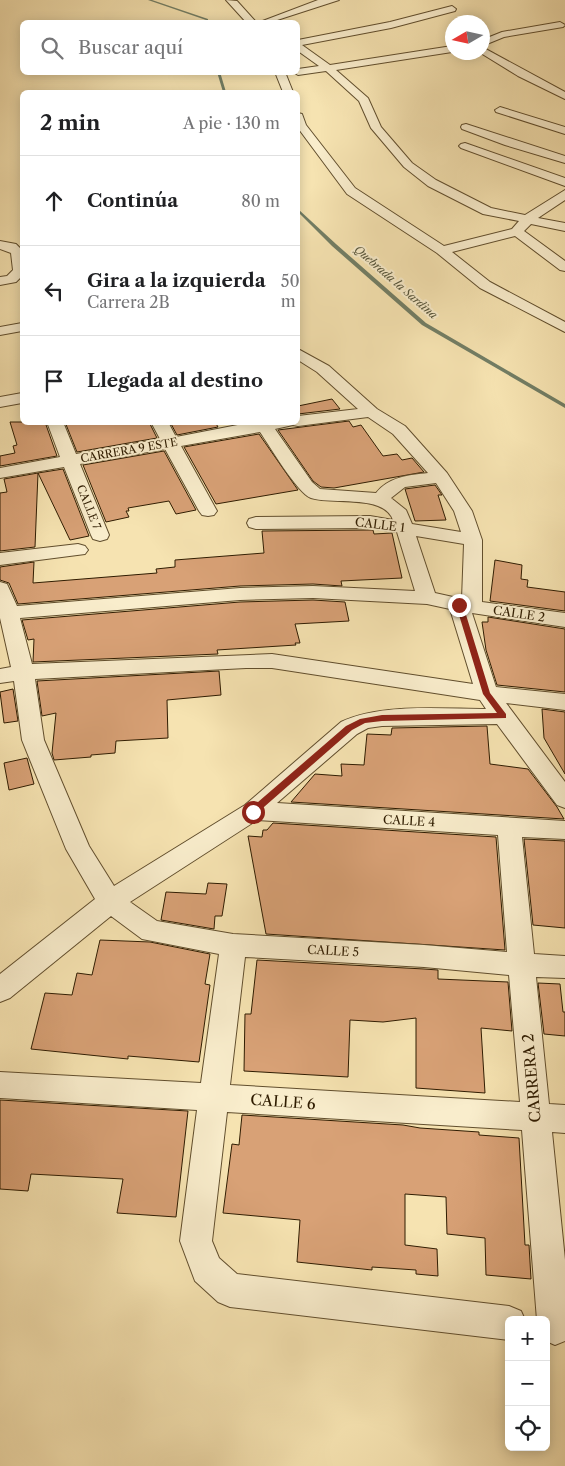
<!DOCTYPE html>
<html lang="es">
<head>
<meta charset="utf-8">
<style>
	:root { --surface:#fff; --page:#f2f2f2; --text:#202124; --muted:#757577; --line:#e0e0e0 }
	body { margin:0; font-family:"Libre Caslon Text",serif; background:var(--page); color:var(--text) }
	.controls { position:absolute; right:15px; bottom:15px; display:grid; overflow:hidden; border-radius:8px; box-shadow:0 2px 12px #0003 }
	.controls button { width:45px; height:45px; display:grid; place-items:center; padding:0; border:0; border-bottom:1px solid var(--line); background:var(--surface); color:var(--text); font:25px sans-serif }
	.compass { position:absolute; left:445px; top:15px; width:45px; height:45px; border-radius:50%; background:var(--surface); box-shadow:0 2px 12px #0003; rotate:261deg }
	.stop { position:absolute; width:15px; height:15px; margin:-11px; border:4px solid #8f2418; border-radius:50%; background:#fff }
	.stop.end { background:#8f2418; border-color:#fff; box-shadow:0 1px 5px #0008 }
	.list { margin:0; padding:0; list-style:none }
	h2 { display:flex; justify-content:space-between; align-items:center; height:65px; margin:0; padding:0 20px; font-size:21px }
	h2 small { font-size:16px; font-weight:400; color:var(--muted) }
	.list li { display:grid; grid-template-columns:32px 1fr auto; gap:15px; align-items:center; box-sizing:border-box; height:90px; padding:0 20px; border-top:1px solid var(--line) }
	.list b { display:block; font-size:19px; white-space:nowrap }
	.list p { margin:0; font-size:16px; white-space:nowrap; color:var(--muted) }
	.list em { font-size:16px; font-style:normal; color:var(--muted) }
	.icon { flex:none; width:28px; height:28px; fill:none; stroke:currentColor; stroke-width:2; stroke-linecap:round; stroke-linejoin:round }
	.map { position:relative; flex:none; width:565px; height:1466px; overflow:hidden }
	.search { position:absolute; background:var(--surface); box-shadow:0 2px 12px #0003; left:20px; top:20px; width:280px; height:55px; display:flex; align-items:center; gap:12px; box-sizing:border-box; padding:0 18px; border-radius:8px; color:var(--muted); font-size:19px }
	.panel { position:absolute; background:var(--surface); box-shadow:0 2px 12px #0003; left:20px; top:90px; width:280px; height:335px; border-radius:8px }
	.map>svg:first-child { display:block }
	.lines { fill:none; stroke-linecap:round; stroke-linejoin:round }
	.stream { fill:#727e65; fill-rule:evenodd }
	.building { fill:#d8a176; stroke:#2f1c01 }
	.street-casing { stroke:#614e2d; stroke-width:2 }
	.street { fill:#f9edcc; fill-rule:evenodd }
	.route { fill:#8f2418 }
	.labels { text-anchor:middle; stroke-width:4; stroke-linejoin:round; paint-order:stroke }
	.far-water-label { font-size:11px; font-style:italic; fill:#56553b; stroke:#f9edcc }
	.far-street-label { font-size:11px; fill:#2f1c01; stroke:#f9edcc }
	.street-label { font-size:12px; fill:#2f1c01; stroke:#f9edcc }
	.near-street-label { font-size:15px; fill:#2f1c01; stroke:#f9edcc }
</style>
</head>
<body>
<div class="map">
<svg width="565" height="1466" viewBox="0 0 565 1466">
	<rect width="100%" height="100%" fill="#f6e3b1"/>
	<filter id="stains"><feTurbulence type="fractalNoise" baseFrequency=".004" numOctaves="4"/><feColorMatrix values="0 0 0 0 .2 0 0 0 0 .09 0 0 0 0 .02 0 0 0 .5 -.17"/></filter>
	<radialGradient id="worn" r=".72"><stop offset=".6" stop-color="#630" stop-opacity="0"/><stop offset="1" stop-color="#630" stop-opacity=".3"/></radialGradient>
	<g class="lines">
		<path class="stream" d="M148 0H152L208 19V22H206V20Z
			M217 72H220L226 92H223Z
			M298 209 336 244 426 323 565 404V408L422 325 332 246 298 212Z"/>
	</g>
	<path class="building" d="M332 399 340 409 298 414V406Z
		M349 421 353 427 361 425 383 456 397 454 402 460 412 458 424 472 334 488 321 487 313 481 278 430Z
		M10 422H45L57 456 0 466V456L15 453 13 446 17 445Z
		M65 422H149L157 438 77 452Z
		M170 422H215L218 427 177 435Z
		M259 434 298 490 216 504 184 447Z
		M164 451 196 510 176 514 169 501 128 508 129 511H126L129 517 106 522 83 465Z
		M63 469 89 536 70 540 38 473Z
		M38 473 35 547 0 551V493L7 492 4 479Z
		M435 485 442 495H438L446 520 415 521 405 489Z
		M370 530H373L374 534 392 533 402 578 341 581 342 586 313 584 240 586 18 604 9 583 0 580V567L34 562 33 583 157 573 156 569 175 567V560L264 553 262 531Z
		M495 560 522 565 521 579 528 580 527 587 565 592V611L490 601Z
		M313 600 345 602 349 621 295 624 300 643H295L296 645 217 650 218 654 33 662 34 639 28 640 22 620 240 602Z
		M488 617 565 629V692L497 685 486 650 482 622H488Z
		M219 671 221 695 167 700 168 738 116 741 115 753 91 755V757L54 760 52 753 56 713 42 716 37 681Z
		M13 689 18 721 4 723 0 692Z
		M542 709 565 712V774L544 738Z
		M487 726 490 764 528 769 557 807 564 819 291 802 315 774 342 776 341 764 364 765 367 734 391 735 392 728Z
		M27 758 34 784 9 790 4 763Z
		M273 823 496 837 505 950 266 934 248 836 262 837 263 830H267Z
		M524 839 565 841V928L533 925Z
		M208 883 227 884 222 916H215L214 929 161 920 166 892 206 894Z
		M100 940 150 942 210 954 205 984 210 985 199 1062 128 1056V1059L31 1049 45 993 72 995 77 973 92 975Z
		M257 960 424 969 438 970V979L508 982 512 1031 481 1028 485 1093 416 1088V1018L383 1022 350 1020 348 1077 244 1071 245 1014H251Z
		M538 983 560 984 563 1012H565V1036L544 1034Z
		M0 1100 188 1111 176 1217 117 1213 123 1179 31 1174 28 1191 0 1189Z
		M242 1115 403 1125 420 1128 479 1132V1135L519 1138 525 1245H529L531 1279 486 1275 485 1238 447 1234 446 1197 405 1194V1245L437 1249 438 1276 416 1274V1270L372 1267V1270L297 1262 300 1220 223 1213 232 1144 239 1145Z"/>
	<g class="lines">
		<g class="street-casing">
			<path id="street" d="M226 0 237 1 256 22H246Z
				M318 0H339L271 22H260Z
				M452 6 456 9 455 11 391 28 302 45 330 65 452 46V52L336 70 368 98 381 127 412 163 436 180 491 208 525 215 565 190V200L538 218 565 223V231L531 224 524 231 565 261V271L560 270 515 236 452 252 490 282 565 322V332L480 288 437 253 347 194 298 128V113L302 114 306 125 355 188 444 246 512 229 519 221 483 214 428 186 404 167 371 128 359 101 326 71 298 75 293 72H298V69L319 66 298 51V40L390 22Z
				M560 22 565 25 563 27 504 37 482 46V40L502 32Z
				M482 47 565 92V99L518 76 479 52H482Z
				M275 72H285L293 92H283Z
				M500 107 565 127V134L496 112 495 110Z
				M466 124 565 156V163L505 145 462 129 461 127 462 125Z
				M465 143 565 178V186L461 148 459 146 461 144Z
				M0 241 16 244 22 250V276L16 282 0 285V277L7 276 13 270 11 253 0 249Z
				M22 323V331L0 335V327Z
				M298 349 329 366 377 409 405 426 447 473 472 511 482 540V602L565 613V627L472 613 496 687 565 694V710L506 703 565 782V808L557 805 497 724 382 726 368 728 357 734 277 803 565 821V839L522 837 534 954 565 956V978L536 977 549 1104 565 1105V1133L552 1132 565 1260V1341L555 1345 546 1341V1320H537L522 1130 227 1112 212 1241 219 1258 237 1274 509 1306 521 1311 525 1320H509V1340L230 1307 218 1302 195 1281 180 1241 197 1110 0 1098V1072L201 1083 219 954 142 939 111 916 10 998 0 1002V974L95 899 66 849 22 740 14 681 0 683V669L11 667 0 618V582L7 584 17 606 240 588 313 586 415 591 397 532 370 528 256 529 249 527 247 523 249 519 256 517 370 516 393 520C384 494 333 505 311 498 298 494 269 445 260 432L181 446 217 511 214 515 208 516 202 515 199 511 165 449 80 464 109 535 107 539 100 541 93 539 91 535 64 467 0 478V468L60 457 47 422H63L76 454 160 439 151 422H168L176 437 253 422H298V416L358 409 317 372 298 360ZM368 417 393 434 428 473C409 475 388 477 376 493L320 489 312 482 275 429 293 425 298 426ZM436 483 454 511 461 532 412 524 406 510 391 498 405 487ZM416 536 464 544 462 599 435 593ZM313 598 427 604 450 609 473 684 272 654 32 664 20 618 240 600ZM246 668H272L480 700 486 709C442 709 381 703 341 722L245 805 114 886 89 846 44 740 35 679ZM257 820 498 835 507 952 424 945 233 934 157 921 130 902ZM245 957 424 967 509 975 520 1102 230 1085Z
				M22 393V403L0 407V397Z
				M78 544 85 546 88 550 85 554 0 565V553Z"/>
		</g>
		<use href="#street" class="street"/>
	</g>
	<path class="route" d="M459 602 463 605 490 693 506 714V718L382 721 365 723 352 730 256 814H250V809L346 726 360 719 382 715 497 713 483 694 456 605Z"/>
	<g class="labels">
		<g class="far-water-label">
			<text transform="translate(396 282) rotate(41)" y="4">Quebrada la Sardina</text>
		</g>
		<g class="far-street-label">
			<text transform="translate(129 450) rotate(-10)" y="4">CARRERA 9 ESTE</text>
			<text transform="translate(89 507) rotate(68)" y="4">CALLE 7</text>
		</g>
		<g class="street-label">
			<text transform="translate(380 525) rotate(7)" y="4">CALLE 1</text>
			<text transform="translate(519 614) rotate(8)" y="4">CALLE 2</text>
			<text transform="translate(409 821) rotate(3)" y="4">CALLE 4</text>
			<text transform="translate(333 951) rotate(3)" y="4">CALLE 5</text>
		</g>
		<g class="near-street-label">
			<text transform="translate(532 1078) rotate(-95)" y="5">CARRERA 2</text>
			<text transform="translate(283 1102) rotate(4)" y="5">CALLE 6</text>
		</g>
	</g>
	<rect width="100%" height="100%" filter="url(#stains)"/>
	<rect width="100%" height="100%" fill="url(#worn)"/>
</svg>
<div class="controls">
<button>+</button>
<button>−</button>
<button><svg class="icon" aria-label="locate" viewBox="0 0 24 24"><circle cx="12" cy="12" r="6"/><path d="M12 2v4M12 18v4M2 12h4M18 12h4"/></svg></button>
</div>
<svg class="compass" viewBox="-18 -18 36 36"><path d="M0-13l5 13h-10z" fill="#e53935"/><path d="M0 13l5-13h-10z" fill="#757577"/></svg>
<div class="stop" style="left:253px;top:812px"></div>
<div class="stop end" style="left:459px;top:605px"></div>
<div class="search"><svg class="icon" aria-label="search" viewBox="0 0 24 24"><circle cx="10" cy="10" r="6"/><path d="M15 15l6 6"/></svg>Buscar aquí</div>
<section class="panel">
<h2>2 min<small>A pie · 130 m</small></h2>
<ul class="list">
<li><svg class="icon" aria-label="ahead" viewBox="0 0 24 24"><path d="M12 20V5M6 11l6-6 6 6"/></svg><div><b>Continúa</b></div><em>80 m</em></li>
<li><svg class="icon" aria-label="left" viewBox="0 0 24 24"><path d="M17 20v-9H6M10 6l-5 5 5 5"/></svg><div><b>Gira a la izquierda</b><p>Carrera 2B</p></div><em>50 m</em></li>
<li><svg class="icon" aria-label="arrive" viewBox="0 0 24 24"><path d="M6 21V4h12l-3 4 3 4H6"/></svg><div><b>Llegada al destino</b></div></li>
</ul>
</section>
</div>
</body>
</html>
